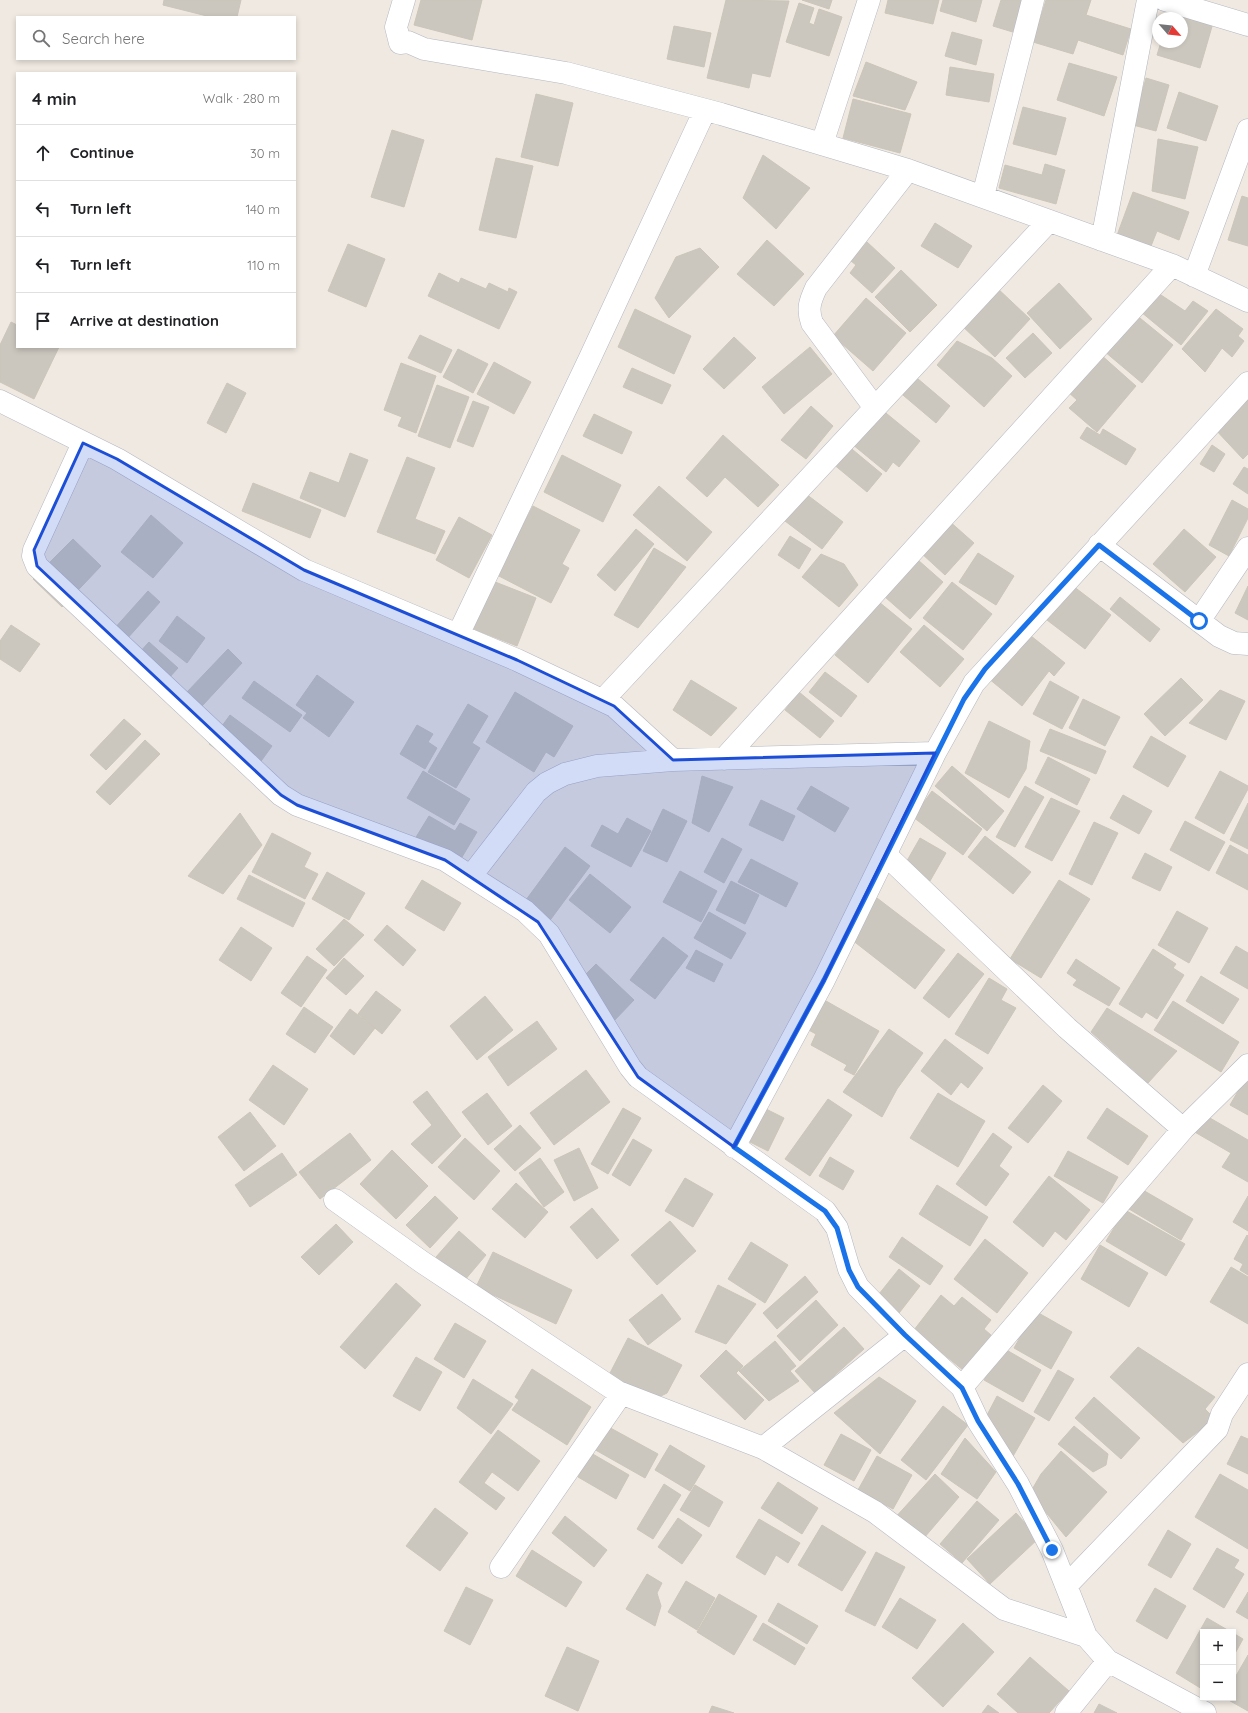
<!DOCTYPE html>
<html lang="en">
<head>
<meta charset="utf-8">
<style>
	:root { --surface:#fff; --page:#f2f2f2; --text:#202124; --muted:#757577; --line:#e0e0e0 }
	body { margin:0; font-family:Quicksand,sans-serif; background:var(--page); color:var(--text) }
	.controls { position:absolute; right:12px; bottom:12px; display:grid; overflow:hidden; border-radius:0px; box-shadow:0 2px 6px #0003 }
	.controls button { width:36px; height:36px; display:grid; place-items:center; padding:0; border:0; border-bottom:1px solid var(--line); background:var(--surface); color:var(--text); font:20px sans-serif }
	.compass { position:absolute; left:1152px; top:12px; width:36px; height:36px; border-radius:50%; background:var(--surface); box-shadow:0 2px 6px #0003; rotate:118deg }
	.stop { position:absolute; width:12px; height:12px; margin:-9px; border:3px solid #1a73e8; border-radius:50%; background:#fff }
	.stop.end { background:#1a73e8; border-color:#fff; box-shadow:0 1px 4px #0008 }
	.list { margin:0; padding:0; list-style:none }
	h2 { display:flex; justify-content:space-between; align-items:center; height:52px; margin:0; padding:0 16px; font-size:17px }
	h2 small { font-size:13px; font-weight:400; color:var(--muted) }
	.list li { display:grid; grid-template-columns:26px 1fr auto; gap:12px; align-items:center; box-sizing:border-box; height:56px; padding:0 16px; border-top:1px solid var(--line) }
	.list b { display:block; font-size:15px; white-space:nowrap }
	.list em { font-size:13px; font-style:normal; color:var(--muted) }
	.icon { flex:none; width:22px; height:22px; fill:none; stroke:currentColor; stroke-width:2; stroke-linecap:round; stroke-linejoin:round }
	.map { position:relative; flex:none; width:1248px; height:1713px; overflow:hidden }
	.search { position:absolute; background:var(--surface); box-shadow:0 2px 6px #0003; left:16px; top:16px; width:280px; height:44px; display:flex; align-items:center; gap:10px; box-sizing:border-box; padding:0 14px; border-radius:0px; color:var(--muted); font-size:15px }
	.panel { position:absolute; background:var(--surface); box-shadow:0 2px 6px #0003; left:16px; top:72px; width:280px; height:276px; border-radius:0px }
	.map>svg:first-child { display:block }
	.building { fill:#cbc7bf; stroke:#cbc5ba }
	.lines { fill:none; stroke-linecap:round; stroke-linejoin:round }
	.street-casing { stroke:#b4b7c1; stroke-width:23 }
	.street { stroke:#fff; stroke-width:22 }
	.route { stroke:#1a73e8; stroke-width:5 }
	.marked { fill:#1d4ed8; fill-opacity:0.2; stroke:#1d4ed8; stroke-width:3; stroke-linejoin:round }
</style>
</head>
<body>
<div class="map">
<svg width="1248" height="1713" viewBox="0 0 1248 1713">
	<rect width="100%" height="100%" fill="#efe9e1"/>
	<path class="building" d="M164 0H241L237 17H211L163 5Z
		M421 0H482L472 40 414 25Z
		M726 0 789 1 770 77 752 73 749 88 707 78Z
		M802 0H832L829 9Z
		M888 0H939L933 24 885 13Z
		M943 0H982L976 22 940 11Z
		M1001 0H1026L1016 33 993 26Z
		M1046 0H1091L1086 15 1131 29 1123 55 1078 40 1073 54 1033 42Z
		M799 3 814 8 809 23 814 25 819 9 842 17 829 56 786 42Z
		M1171 10 1213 23 1200 68 1157 55 1161 42H1182V18H1168Z
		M674 26 711 33 704 67 667 59Z
		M952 32 982 40 976 65 945 56Z
		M866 62 917 82 905 110 853 96Z
		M1069 63 1117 77 1104 116 1057 100Z
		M950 67 994 74 989 102 946 95Z
		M1146 78 1169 85 1156 131 1133 125Z
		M1179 92 1218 106 1206 141 1167 128Z
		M536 94 573 103 558 166 521 157Z
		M853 99 911 114 900 153 843 138Z
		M1023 107 1066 118 1056 155 1013 144Z
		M392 130 424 140 404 207 371 197Z
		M1158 139 1198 147 1185 199 1152 191Z
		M763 155 810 188 776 229 743 198Z
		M496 158 533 166 516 238 479 230Z
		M1045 164 1065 170 1056 204 999 188 1005 165 1042 175Z
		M1133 192 1189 212 1179 240 1157 231 1149 251 1116 238Z
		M1242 196 1248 198V246L1228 240Z
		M935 223 972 246 958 268 921 246Z
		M767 240 804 274 774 306 737 274Z
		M867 242 895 268 872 293 850 273 856 265 851 261Z
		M348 244 385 259 366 307 328 291Z
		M700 248 719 267 669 318 655 298 676 257Z
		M901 270 937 305 910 332 875 297Z
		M439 273 459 283 461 278 486 289 489 283 508 292 509 288 517 292 499 329 428 296Z
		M1059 283 1092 319 1060 349 1027 313Z
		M995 286 1030 319 995 357 960 324Z
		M1152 289 1185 311 1193 301 1208 311 1181 345 1135 307Z
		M866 298 906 333 873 371 833 336Z
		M635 309 691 336 674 374 618 347Z
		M1216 309 1243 329 1238 336 1244 341 1232 357 1222 348 1205 372 1182 349Z
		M1135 314 1173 345 1142 383 1104 351Z
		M11 322 17 325V347H59L34 399 0 382V345Z
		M1033 333 1052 353 1025 378 1006 358Z
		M420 335 452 350 441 373 408 358Z
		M734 337 756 358 724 389 703 369Z
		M957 341 992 358 1012 376 984 407 937 365Z
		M810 347 832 374 784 414 762 387Z
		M458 349 488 364 473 393 443 377Z
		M1100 354 1136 386 1097 432 1069 408 1077 400 1067 391Z
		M494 362 531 382 514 414 477 394Z
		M401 363 436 376 416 433 398 426 402 417 384 410Z
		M632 368 671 385 662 404 623 387Z
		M911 373 950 406 936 423 897 390Z
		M227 383 246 393 226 433 207 423Z
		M437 385 469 397 450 448 418 436Z
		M1248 394V454L1243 459 1214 428Z
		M473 401 489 407 473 447 457 441Z
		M811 406 833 426 806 459 781 440Z
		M881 409 920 441 899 467 893 462 886 472 852 444Z
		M594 414 632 432 622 454 583 436Z
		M1087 427 1100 435 1103 429 1136 449 1126 465 1080 438Z
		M723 435 779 485 758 507 725 477 707 497 686 478Z
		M847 445 882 474 867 492 832 463Z
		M1212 445 1225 454 1214 472 1200 464Z
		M350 453 368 460 345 517 300 498 310 472 339 483Z
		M562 455 621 485 603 522 544 492Z
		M407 457 435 468 415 519 445 531 435 554 377 532Z
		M1244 467 1248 469V494L1233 484Z
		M253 483 321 510 310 538 242 511Z
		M659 486 712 532 687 561 633 515Z
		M806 494 843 522 822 549 785 521Z
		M1232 500 1248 509V518L1229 556 1209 545Z
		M533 506 580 530 562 564 569 568 551 603 497 575Z
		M151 515 183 543 153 578 121 552Z
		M459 517 492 535 469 578 436 560Z
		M948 520 974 543 945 575 920 552Z
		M636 529 654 544 615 591 597 575Z
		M1184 529 1216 557 1185 592 1153 564Z
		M790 536 811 549 799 569 778 555Z
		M73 539 101 566 62 607 33 579Z
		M654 548 686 567 638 628 614 615Z
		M978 553 1014 576 996 605 959 582Z
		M821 554 844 564 858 585 839 607 802 577Z
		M918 560 943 582 910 619 885 597Z
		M490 580 536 598 517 646 471 628Z
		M952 582 992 614 963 650 923 618Z
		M1073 586 1111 615 1085 649 1047 620Z
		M1248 586V620L1235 613Z
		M148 591 160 602 117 650 105 639Z
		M1120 597 1160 629 1150 642 1110 609Z
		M879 602 912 629 868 683 835 655Z
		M177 616 205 638 187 663 159 641Z
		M11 625 40 644 20 672 0 659V641Z
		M924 625 964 659 940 687 900 652Z
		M1026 632 1065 663 1054 676 1049 671 1022 706 988 678Z
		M149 642 178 668 158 690 129 664Z
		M228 649 242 663 202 706 187 692Z
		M825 672 857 696 841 717 809 692Z
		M317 675 354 702 329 737 303 718 307 713 296 705Z
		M1181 678 1203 700 1165 736 1144 714Z
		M691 680 737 708 711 736 673 710Z
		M254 681 302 715 290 732 242 698Z
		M1050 681 1079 697 1062 729 1033 714Z
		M1220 690 1245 701 1226 740 1189 723Z
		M515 692 573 726 554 757 546 752 534 772 486 742Z
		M799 692 834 721 820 738 785 710Z
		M1083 699 1120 717 1105 746 1069 728Z
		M468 704 488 716 472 743 480 748 456 788 428 772Z
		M230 715 272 746 251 775 209 744Z
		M124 719 141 734 106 770 90 755Z
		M989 721 1030 741 1026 769 1009 798 965 773Z
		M417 725 433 734 428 742 437 748 425 769 400 754Z
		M1050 729 1106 751 1096 774 1040 751Z
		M1151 736 1186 756 1168 787 1133 767Z
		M145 740 160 754 110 805 96 792Z
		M1048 757 1090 779 1077 805 1035 783Z
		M952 766 1004 811 987 831 935 786Z
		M423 771 470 799 454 825 407 798Z
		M1220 771 1248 786V789L1224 834 1195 818Z
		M702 776 733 787 709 832 692 823Z
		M811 786 849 808 835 832 797 809Z
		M1025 786 1044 797 1015 847 996 837Z
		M932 791 982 829 963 855 913 817Z
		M1123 795 1152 811 1139 834 1110 818Z
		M1051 798 1080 811 1052 861 1025 847Z
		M761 800 795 816 783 841 749 825Z
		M1248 803V849L1230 840Z
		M663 809 687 821 667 862 643 851Z
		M240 813 262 845 223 894 188 876Z
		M429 816 455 831 460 823 477 832 453 872 410 847Z
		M627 818 651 831 631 867 591 846 602 825 618 834Z
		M1185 821 1225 842 1209 871 1170 850Z
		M1094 822 1118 833 1092 885 1069 874Z
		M272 833 311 853 304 867 318 874 305 899 252 872Z
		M985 836 1031 872 1013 894 968 857Z
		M722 838 742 849 724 883 704 872Z
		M920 838 946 853 930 881 904 866Z
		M1230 845 1248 855V890L1216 873Z
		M565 847 590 866 548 923 523 904Z
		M1145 853 1172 867 1160 891 1132 878Z
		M751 859 798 883 786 907 738 882Z
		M680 871 717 891 701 922 663 902Z
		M327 872 365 893 349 920 312 899Z
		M590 874 631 907 610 933 569 900Z
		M249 875 305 903 293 927 237 899Z
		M422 880 461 903 444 931 405 908Z
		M1059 880 1090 899 1041 978 1010 959Z
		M731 881 759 895 745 924 716 910Z
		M877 898 945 950 915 989 847 936Z
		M1177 911 1208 928 1189 963 1158 945Z
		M709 912 746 933 731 959 694 938Z
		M344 919 364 935 334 966 316 949Z
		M387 925 416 950 403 966 374 940Z
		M241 927 272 948 251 981 219 960Z
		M663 937 688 956 655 999 630 980Z
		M1236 946 1248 953V989L1220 973Z
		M1153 949 1176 964 1173 968 1184 975 1157 1019 1146 1012 1142 1018 1119 1004Z
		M696 950 723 964 714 982 686 968Z
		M958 953 984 974 949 1018 923 998Z
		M307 956 327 970 301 1007 281 993Z
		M344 958 364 976 346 995 326 978Z
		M1076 959 1120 988 1109 1006 1073 985 1077 980 1067 973Z
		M596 964 634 1000 612 1023 573 987Z
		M1201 976 1239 999 1223 1024 1186 1001Z
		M989 978 1007 989 1001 1000 1016 1008 988 1054 955 1034Z
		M376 991 401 1010 382 1034 358 1014Z
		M485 996 513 1030 477 1060 450 1026Z
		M819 997 879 1031 854 1075 844 1070 847 1065 811 1045 816 1034 803 1027Z
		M1173 1001 1239 1042 1221 1072 1154 1030Z
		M304 1007 333 1027 315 1053 286 1034Z
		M1107 1008 1177 1051 1148 1083 1091 1032Z
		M350 1009 375 1028 354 1055 330 1036Z
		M537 1021 557 1049 508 1086 488 1057Z
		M889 1029 923 1053 897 1089 882 1117 843 1092Z
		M945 1039 983 1068 968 1088 961 1082 951 1095 921 1071Z
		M273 1065 308 1089 284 1125 249 1100Z
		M586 1070 610 1102 554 1145 530 1113Z
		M1248 1074V1115L1230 1105Z
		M1043 1085 1062 1101 1028 1143 1008 1128Z
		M427 1091 461 1136 432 1164 411 1144 432 1125 413 1102Z
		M487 1093 512 1126 488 1145 462 1112Z
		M938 1093 985 1121 958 1167 910 1138Z
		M828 1099 852 1115 810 1176 785 1159Z
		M623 1108 641 1118 608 1174 591 1164Z
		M1107 1108 1148 1136 1128 1165 1087 1138Z
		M766 1109 784 1118 768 1151 750 1142Z
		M250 1112 276 1146 244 1171 218 1137Z
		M1203 1114 1248 1140V1182L1222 1167 1231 1153 1193 1131Z
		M520 1125 541 1148 515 1171 494 1149Z
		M350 1133 371 1160 320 1199 299 1172Z
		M993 1133 1012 1147 999 1166 1009 1174 986 1206 956 1184Z
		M465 1138 500 1171 474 1200 438 1167Z
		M633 1139 652 1150 630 1186 612 1175Z
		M579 1148 598 1188 574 1201 554 1160Z
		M392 1150 428 1186 396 1219 360 1184Z
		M1068 1151 1118 1177 1103 1203 1054 1176Z
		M282 1153 297 1175 250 1207 235 1185Z
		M830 1157 854 1171 843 1190 819 1176Z
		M540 1158 564 1192 544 1207 519 1173Z
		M1049 1176 1090 1210 1066 1240 1055 1231 1043 1247 1013 1222Z
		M685 1178 713 1194 693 1227 665 1211Z
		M516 1183 548 1212 525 1238 492 1209Z
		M937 1185 988 1217 970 1246 919 1214Z
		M1141 1189 1193 1219 1181 1240 1129 1209Z
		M435 1196 458 1218 430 1248 406 1225Z
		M1248 1196V1231L1233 1222Z
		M592 1208 619 1240 597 1259 570 1227Z
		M1125 1210 1185 1244 1166 1276 1106 1241Z
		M670 1221 696 1251 657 1285 631 1255Z
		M336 1224 353 1242 319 1275 301 1257Z
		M459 1231 486 1255 464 1281 436 1257Z
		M1247 1235 1248 1236V1275L1240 1270 1243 1264 1234 1259Z
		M902 1237 943 1266 930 1285 889 1257Z
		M985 1239 1028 1273 997 1313 954 1279Z
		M751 1242 788 1265 765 1303 728 1279Z
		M1100 1245 1148 1273 1129 1307 1081 1279Z
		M493 1252 572 1290 556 1324 476 1287Z
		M1231 1267 1248 1277V1324L1210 1302Z
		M899 1269 920 1286 896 1317 875 1299Z
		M805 1276 818 1292 777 1329 763 1313Z
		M396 1283 421 1305 365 1369 340 1347Z
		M718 1285 756 1304 726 1344 695 1332Z
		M662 1294 681 1319 648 1345 629 1320Z
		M941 1295 954 1306 962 1297 991 1320 984 1329 991 1335 963 1370 914 1330Z
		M816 1300 838 1325 800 1361 777 1336Z
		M1035 1311 1072 1332 1051 1369 1014 1348Z
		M455 1323 486 1341 464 1378 434 1359Z
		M844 1327 864 1349 815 1393 795 1371Z
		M628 1338 682 1365 667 1393 651 1401 607 1379Z
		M775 1341 796 1366 790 1371 799 1381 769 1401 739 1371Z
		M1138 1347 1215 1397 1205 1409 1215 1419 1183 1443 1110 1377Z
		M1003 1348 1041 1370 1023 1402 984 1380Z
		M726 1350 743 1366 736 1373 764 1400 745 1420 700 1376Z
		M416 1357 442 1372 420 1411 393 1396Z
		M532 1369 591 1407 567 1445 512 1410 519 1400 515 1397Z
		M1058 1370 1074 1379 1049 1421 1034 1412Z
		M879 1377 916 1401 880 1454 834 1413Z
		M473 1379 513 1404 491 1434 457 1408Z
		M997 1396 1035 1418 1012 1458 985 1419Z
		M1094 1397 1140 1438 1121 1459 1075 1418Z
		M943 1406 968 1425 926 1480 901 1460Z
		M605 1425 658 1454 645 1478 592 1448Z
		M1074 1426 1108 1454 1106 1465 1093 1472 1058 1444Z
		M498 1430 540 1461 518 1491 492 1472 484 1483 505 1498 496 1510 459 1482Z
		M841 1434 871 1450 854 1481 824 1465Z
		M1241 1436 1248 1439V1474L1227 1464Z
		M965 1438 996 1472 977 1499 941 1474Z
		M670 1445 705 1466 690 1491 655 1470Z
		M1061 1451 1107 1492 1066 1537 1030 1493 1041 1474Z
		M591 1453 629 1475 616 1499 578 1477Z
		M877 1456 912 1475 893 1509 858 1490Z
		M935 1474 959 1497 924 1538 893 1520Z
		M1220 1474 1248 1490V1549L1195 1517Z
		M778 1482 818 1508 802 1534 761 1508Z
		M664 1484 681 1495 653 1539 637 1529Z
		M695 1485 723 1502 709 1527 680 1510Z
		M977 1501 999 1520 962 1563 940 1544Z
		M435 1508 468 1533 440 1571 406 1546Z
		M1016 1513 1039 1538 990 1584 967 1559Z
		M565 1516 607 1550 594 1567 552 1533Z
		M678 1518 702 1535 682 1564 658 1547Z
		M759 1519 800 1543 788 1563 776 1555 765 1575 736 1557Z
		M822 1525 866 1552 842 1591 798 1565Z
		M1168 1530 1191 1544 1171 1578 1148 1565Z
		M1217 1548 1239 1560 1234 1568 1244 1574 1224 1608 1193 1589Z
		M532 1550 582 1582 566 1607 516 1576Z
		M876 1552 905 1567 875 1626 845 1611Z
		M647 1574 662 1583 657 1593 661 1606 655 1626 626 1609Z
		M686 1581 715 1598 697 1630 668 1612Z
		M466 1587 493 1600 470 1645 444 1631Z
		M1155 1588 1186 1606 1167 1639 1136 1621Z
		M1248 1592V1619L1236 1612Z
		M719 1594 757 1616 734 1655 697 1632Z
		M900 1598 936 1620 917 1649 882 1627Z
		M778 1603 818 1626 807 1644 768 1621Z
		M1207 1618 1231 1632H1203L1202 1689 1176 1673Z
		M763 1623 805 1648 795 1665 753 1640Z
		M963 1623 994 1652 943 1707 912 1678Z
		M1233 1633 1243 1639 1233 1657Z
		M567 1647 599 1661 578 1711 545 1696Z
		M1248 1655V1711L1225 1698H1233V1681Z
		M1030 1657 1069 1691 1049 1713H1018L997 1694Z
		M1099 1704 1117 1713H1094Z
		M988 1705 999 1713H982Z
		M712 1706 734 1713H709Z"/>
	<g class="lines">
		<g class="street-casing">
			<path id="street" d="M404 0 396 27 400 43 408 42 424 49 566 73 721 114 908 170 1172 265 1248 301
				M1165 0 1248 25
				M822 144 869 0
				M983 196 1033 0
				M1102 240 1148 0
				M1194 276 1248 130
				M0 401 117 459 304 570 517 660 614 706 673 760
				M875 408 812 323C807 309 810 301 816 288L908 170
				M83 443 34 550 33 556 37 566 281 795 297 805 445 860 525 911 549 934 630 1067 638 1077 825 1211 837 1228 849 1269 858 1287 905 1335 962 1387
				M1099 545 1219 636 1234 643 1248 644
				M1199 621 1248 548
				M458 635 589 360 705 110
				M603 700 1049 221
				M724 759 1172 265
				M886 855 1067 1028 1183 1129
				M471 876 536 792 547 783 565 774 597 766 673 760 935 753
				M734 1147 824 980 935 753 974 683 1248 383
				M335 1200 422 1262 618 1392 763 1448 875 1512 1004 1609 1086 1636
				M763 1448 905 1335
				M501 1567 621 1394
				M1067 1585 1217 1429 1222 1414 1248 1374
				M1066 1713 1108 1661
				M1205 1713 1108 1661 1086 1636 1052 1550 1018 1484 978 1421 962 1387 1183 1129 1248 1065"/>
		</g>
		<use href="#street" class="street"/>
	</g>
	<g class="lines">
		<path class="route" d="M1052 1550 1018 1484 978 1421 962 1388 905 1335 858 1287 849 1270 837 1228 825 1211 734 1147 824 980 964 699 985 669 1099 545 1199 621"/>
	</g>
	<path class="marked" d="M83 443 117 459 304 570 517 660 614 706 673 760 935 753 824 980 734 1147 638 1077 538 922 445 860 297 805 281 795 37 566 34 550Z"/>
</svg>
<div class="controls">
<button>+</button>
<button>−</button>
</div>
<svg class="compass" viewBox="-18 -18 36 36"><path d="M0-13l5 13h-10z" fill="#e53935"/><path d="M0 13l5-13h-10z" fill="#757577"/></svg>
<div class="stop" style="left:1199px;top:621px"></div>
<div class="stop end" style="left:1052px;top:1550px"></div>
<div class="search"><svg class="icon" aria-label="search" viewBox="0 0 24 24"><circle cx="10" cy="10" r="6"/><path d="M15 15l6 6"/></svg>Search here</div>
<section class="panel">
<h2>4 min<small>Walk · 280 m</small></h2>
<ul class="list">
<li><svg class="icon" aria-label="ahead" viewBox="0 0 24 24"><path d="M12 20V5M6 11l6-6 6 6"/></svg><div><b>Continue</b></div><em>30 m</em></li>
<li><svg class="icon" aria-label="left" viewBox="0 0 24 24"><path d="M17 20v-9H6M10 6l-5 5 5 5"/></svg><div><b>Turn left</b></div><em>140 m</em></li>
<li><svg class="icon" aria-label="left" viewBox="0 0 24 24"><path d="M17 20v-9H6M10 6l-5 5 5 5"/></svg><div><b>Turn left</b></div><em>110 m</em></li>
<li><svg class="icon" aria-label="arrive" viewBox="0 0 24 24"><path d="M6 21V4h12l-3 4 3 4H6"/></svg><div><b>Arrive at destination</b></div></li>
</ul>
</section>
</div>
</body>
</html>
